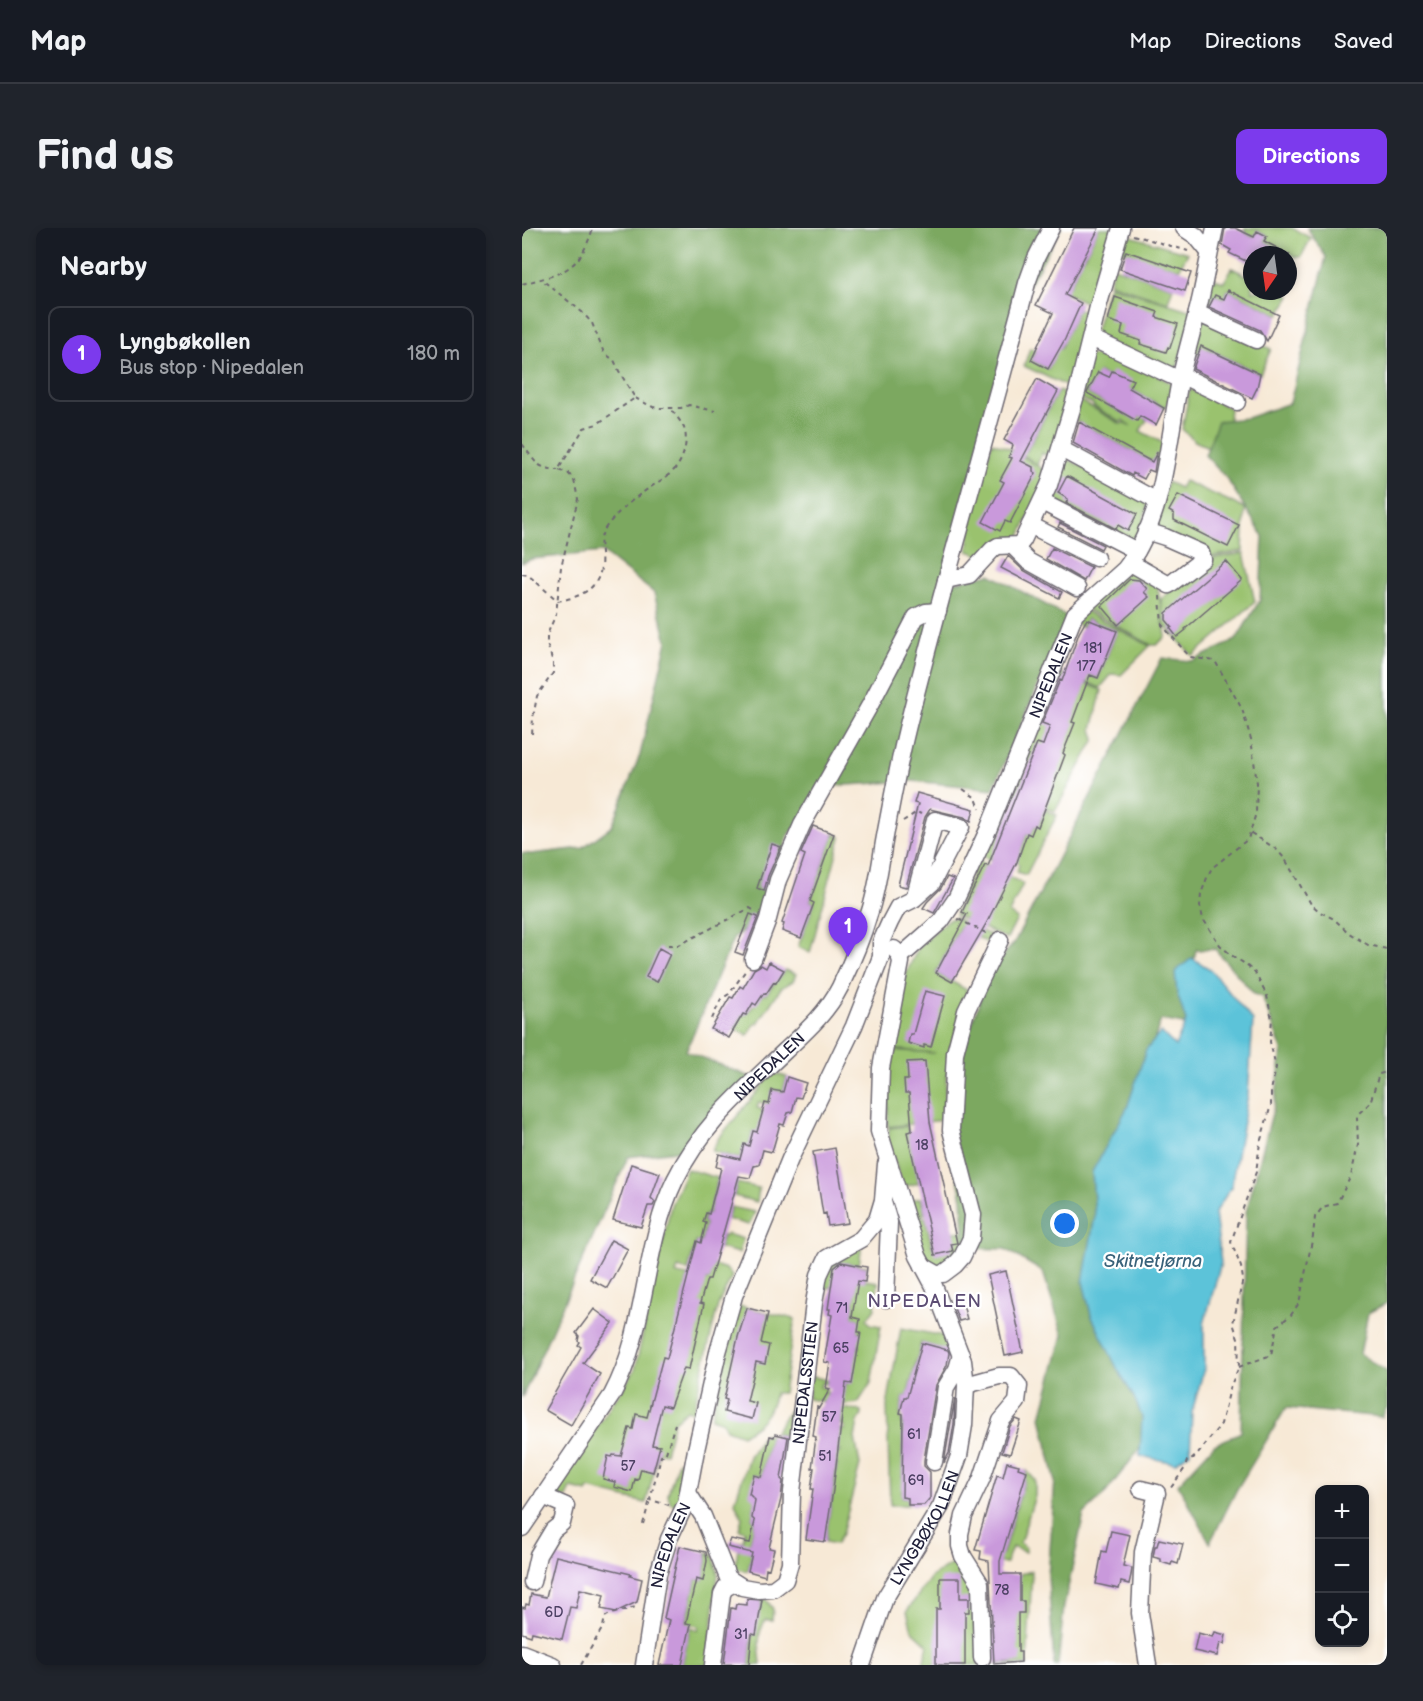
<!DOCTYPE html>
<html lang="en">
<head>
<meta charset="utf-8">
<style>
	:root { --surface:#171b24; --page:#20242c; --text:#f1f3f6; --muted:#9ea1a6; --line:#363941; --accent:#7c3aed }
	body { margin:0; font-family:"Balsamiq Sans",sans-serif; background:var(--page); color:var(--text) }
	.controls { position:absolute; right:18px; bottom:18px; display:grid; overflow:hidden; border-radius:12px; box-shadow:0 3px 9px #0003 }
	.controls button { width:54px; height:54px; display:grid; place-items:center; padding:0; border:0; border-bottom:2px solid var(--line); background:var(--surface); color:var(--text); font:30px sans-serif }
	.compass { position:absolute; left:721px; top:18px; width:54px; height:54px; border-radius:50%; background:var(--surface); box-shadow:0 3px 9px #0003; rotate:193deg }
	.you { position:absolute; left:543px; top:996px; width:21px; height:21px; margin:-15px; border:4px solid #fff; border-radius:50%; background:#1a73e8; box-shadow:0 0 0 9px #1a73e833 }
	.badge { display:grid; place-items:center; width:39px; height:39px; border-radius:50%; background:var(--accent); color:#fff; font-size:20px; font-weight:700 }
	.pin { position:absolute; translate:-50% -50px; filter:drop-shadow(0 2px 3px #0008) }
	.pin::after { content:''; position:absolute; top:32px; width:21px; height:18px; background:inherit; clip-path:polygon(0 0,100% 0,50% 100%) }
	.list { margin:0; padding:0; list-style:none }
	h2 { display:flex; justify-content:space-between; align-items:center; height:78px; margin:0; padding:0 24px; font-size:26px }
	h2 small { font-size:20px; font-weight:400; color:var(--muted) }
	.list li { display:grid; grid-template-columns:39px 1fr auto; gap:18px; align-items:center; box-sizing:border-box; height:96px; margin:0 12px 12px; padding:0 12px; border:2px solid var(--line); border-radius:12px }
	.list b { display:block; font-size:22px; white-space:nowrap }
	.list p { margin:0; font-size:20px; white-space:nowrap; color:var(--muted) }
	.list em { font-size:20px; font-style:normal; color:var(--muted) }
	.icon { flex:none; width:33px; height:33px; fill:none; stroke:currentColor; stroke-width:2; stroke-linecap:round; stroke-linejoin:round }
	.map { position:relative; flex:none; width:865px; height:1437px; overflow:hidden; border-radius:12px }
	header { display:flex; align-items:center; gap:36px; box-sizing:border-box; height:84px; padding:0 30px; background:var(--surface); border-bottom:2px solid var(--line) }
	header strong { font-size:28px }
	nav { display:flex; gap:33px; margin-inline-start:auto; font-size:21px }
	.intro { display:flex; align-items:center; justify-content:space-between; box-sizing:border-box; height:144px; padding:0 36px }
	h1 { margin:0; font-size:42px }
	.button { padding:15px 27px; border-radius:12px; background:var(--accent); color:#fff; font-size:21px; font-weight:700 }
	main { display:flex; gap:36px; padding:0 36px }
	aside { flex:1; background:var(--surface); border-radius:12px; box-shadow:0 3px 9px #0003 }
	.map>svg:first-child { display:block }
	.green { fill:#9ac26e; stroke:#5e7254; stroke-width:1.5 }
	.forest { fill:#7ba861; stroke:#4e654e; stroke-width:1.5 }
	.water { fill:#5cc3d9; stroke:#3f728a; stroke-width:1.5 }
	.building { fill:#c999db }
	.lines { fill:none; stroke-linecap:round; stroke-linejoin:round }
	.minor-casing { stroke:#6d6871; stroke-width:19 }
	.path { stroke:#6d6871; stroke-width:2; stroke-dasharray:4.5 4.5; stroke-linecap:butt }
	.minor { stroke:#fff; stroke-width:16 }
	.labels { text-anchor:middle; stroke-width:4.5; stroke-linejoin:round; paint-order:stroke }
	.number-label { font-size:14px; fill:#4c4063 }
	.street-label { font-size:16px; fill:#22223b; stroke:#fff }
	.water-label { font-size:18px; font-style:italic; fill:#39627a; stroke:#fff }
	.neighbourhood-label { font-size:18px; letter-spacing:1.5px; fill:#5c4c73; stroke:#fff }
</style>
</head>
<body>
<header>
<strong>Map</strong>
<nav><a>Map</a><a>Directions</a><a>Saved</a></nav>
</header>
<div class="intro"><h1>Find us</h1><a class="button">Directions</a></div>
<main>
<aside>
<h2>Nearby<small></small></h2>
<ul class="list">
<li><span class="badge">1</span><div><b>Lyngbøkollen</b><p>Bus stop · Nipedalen</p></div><em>180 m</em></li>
</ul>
</aside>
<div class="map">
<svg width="865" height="1437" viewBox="0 0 865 1437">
	<rect width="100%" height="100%" fill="#fff"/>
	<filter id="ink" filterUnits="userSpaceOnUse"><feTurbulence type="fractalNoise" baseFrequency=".0167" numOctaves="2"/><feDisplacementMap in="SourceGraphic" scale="12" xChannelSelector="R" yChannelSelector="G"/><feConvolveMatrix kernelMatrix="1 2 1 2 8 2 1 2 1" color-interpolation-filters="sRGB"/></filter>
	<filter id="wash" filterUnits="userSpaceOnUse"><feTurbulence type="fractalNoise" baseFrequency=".008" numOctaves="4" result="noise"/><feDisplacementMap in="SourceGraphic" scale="24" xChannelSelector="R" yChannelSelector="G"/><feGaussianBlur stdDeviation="1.35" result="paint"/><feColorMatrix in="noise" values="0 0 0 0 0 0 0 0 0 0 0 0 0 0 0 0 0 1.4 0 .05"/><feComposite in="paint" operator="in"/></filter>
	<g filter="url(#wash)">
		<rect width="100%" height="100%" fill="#f7e9d6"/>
		<path class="green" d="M577 0H596L573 79 534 60 547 59Z
			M723 0H770L789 10 779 29H773L742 13 745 8 735 3 732 9 722 4Z
			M602 6 666 25 657 41 597 23Z
			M592 39 651 59 646 74 587 55Z
			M710 40 730 50V63H758L768 68 757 87 706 62 702 71 693 67 686 82 680 79 689 50 702 54Z
			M587 57 673 84 653 146 572 108Z
			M564 78 571 81 550 161 502 138 508 120 514 122 509 132 526 141 536 121H538L556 81 561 83Z
			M684 91 749 121 738 146 686 121 682 131 667 125 675 95Z
			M580 118 653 157 643 180 577 144 565 165 614 192 618 187 625 192 618 203 643 216 638 235 631 232 630 234 554 193 555 171 599 196 602 194 609 198 601 192 598 194 571 178V176L556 169 567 127 577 129Z
			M668 161 708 180 706 199 693 222 673 213 660 201Z
			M536 163 549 168 532 231 520 225 515 237 498 224 500 221 505 223Z
			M470 214 491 222 527 245 498 308 457 327 446 323 449 292Z
			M539 228 627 272 615 314 524 270Z
			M662 253 723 280 721 323 687 329 631 303 645 254 658 260Z
			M722 325 733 374 671 428 641 396 639 371 687 331Z
			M606 342 635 355 644 408 635 417H629L563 380Z
			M563 383 628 418 599 447 590 446 578 460 547 446 568 447 576 450 595 403 565 391 560 400 554 395Z
			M536 444 580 462 570 501 573 511 533 583 484 565Z
			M478 579 488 583 479 637 459 627Z
			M519 580 535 587 504 647 495 644 497 636 494 634 505 605 509 606 513 597 516 598 520 589Z
			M312 606 319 609 288 725 276 719 292 675 288 673Z
			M456 632 501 656 487 685 495 691 485 711 433 687Z
			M433 690 470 708 467 716 438 699 414 745 447 763 427 827 420 892 366 899V849L369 822 412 825 369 821 384 746 396 720 425 692Z
			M263 742 274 746 271 753 259 760 236 795H233L226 807 213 801 221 786 224 787 242 765 244 766Z
			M251 845 265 849 261 864 250 862 252 878 237 874 235 880 246 883 235 904 231 903 227 918 222 917 218 931 190 923 196 911Z
			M385 898 397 955 381 959 366 914 367 900Z
			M165 941 196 950 187 986 184 985 181 994 184 995 179 1015 174 1014 166 1043 156 1040 154 1046 166 1048 164 1058 188 1051 189 1036 204 1041 210 1048 196 1077 171 1184 165 1182 152 1193 143 1225 137 1224 124 1275 67 1261 65 1264 49 1260 45 1270 34 1269 33 1261 113 1142 149 977Z
			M215 955 237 960 235 974 212 968Z
			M399 970 403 986 399 987 400 990 403 989 410 1019H430L432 1015V1004L446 1003C441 1019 428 1040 409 1037L401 1025 385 973Z
			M209 979 233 984 227 997 205 991Z
			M205 1006 221 1011 217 1025 197 1020 201 1008H204Z
			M340 1016 337 1037 345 1038 343 1052 356 1054 353 1080 345 1091 348 1096 359 1098 349 1155 336 1175 320 1177 286 1171 289 1148 305 1152V1156L299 1155 298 1159 304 1160V1165L322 1168 324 1155H330V1119L337 1120 338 1118 330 1117 338 1104 333 1103 337 1091 330 1089 337 1037 316 1034 312 1060 299 1059 304 1041Z
			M217 1078 273 1091 261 1165H253C247 1188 240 1195 220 1207L204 1201 201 1194 189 1190Z
			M379 1100 422 1108 427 1123 399 1115 385 1169H382L378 1185 381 1201 380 1269 386 1270V1277H368L365 1178Z
			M270 1178H276L273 1210 252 1205Z
			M320 1180 339 1183 340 1187 336 1193 333 1210 338 1237 320 1306 314 1316 303 1314 315 1236 310 1235 312 1225H318L319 1223 315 1222 319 1201 323 1202V1198L319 1197Z
			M242 1206 248 1208 239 1249 231 1247 238 1250 230 1290 233 1293 228 1315 222 1321 230 1325 226 1343 213 1341 217 1313H221L223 1303 217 1301 220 1290 213 1274 227 1228Z
			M156 1233 168 1236 156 1278 148 1275 146 1266Z
			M505 1243 513 1252V1268L498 1315 504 1320 503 1324 490 1319 484 1335H475L477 1327 481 1326Z
			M185 1324 191 1326 196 1346 186 1437H160L168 1400 176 1402 177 1398 164 1396 174 1351 181 1352 185 1334Z
			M438 1331 455 1360 457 1437H401L406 1417 390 1402 385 1383 409 1349Z
			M510 1343 505 1437 472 1436 489 1435 487 1424 489 1373 498 1346Z
			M233 1366H240L251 1381 250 1392H243L238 1404 237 1415 239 1437H227L230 1406H235L230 1405 232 1381H239L240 1371 232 1370Z"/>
		<path class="forest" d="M0 0H539L489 89 425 356 468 346 546 389 471 561 390 553 309 558 266 608 247 686 212 709 164 823 236 852 170 921 106 929 0 1170V625L9 626 60 620 90 598 118 527 145 413 132 365 80 324 10 331 0 335Z
			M785 0H865V1075L846 1085 838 1126 865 1144V1179L860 1189 764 1180 715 1261 688 1315 656 1256 692 1217 719 1204 724 984 753 874 760 822 740 769 732 766 693 721 674 722 666 758 674 790 661 796 639 792 609 880 637 1196 582 1267 562 1286 542 1378 536 1437H532L526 1349 533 1251 519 1189 541 1107 521 1044 483 1021 443 1020 440 971 422 877 468 743 492 715 640 430 670 433 714 412 738 372 741 308 705 251 683 227 696 193 725 190 768 175 804 29Z"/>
		<path class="water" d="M670 730 688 741 731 793 726 867 709 959 693 985 699 1035 682 1096V1141L670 1184 668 1224 653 1235 618 1228 620 1189 612 1169 596 1142 569 1087 561 1054 573 988 570 944 605 880 624 822 639 804 653 818 664 793 655 765 653 744Z"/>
		<g id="blocks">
			<path class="building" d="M552 0H577L543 67 559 75 543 111 526 141 509 132 531 85 514 77Z
				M703 0H713L732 9 735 3 745 8 742 13 768 27H730V36L707 25 709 22 700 17Z
				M604 23 669 45 663 63 598 41Z
				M706 62 757 87 745 113 738 102 687 79 693 67 702 71Z
				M593 69 636 84 634 89 656 96 648 120 646 119 644 124 618 116 619 113 599 106 601 97 586 92Z
				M679 118 738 146 735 160 730 170 671 141Z
				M590 143 611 152 607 160 642 180 634 197 618 188 615 193 565 165 576 144 587 149Z
				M515 151 536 163 499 233 511 239V243L514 245 488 295 483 293 478 303 461 294 482 254 478 252 490 230 487 229 491 217 482 212Z
				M557 194 630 234 635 224 632 244 627 242 622 251 611 245 610 248 551 215Z
				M545 248 615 286 606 303 596 297 594 301 544 275 546 271 536 265Z
				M656 267 717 297 706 319 652 292V286L647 283Z
				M538 295 581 317 579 321 536 299Z
				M530 320 569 339 562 353 524 331Z
				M486 328 501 342 540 364 537 370 479 340Z
				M704 333 720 352 663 401 664 402 655 409 648 400 650 399 644 392V385Z
				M608 351 617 352 625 361 622 364 627 369 596 397 580 378Z
				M565 391 595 403 576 450 568 447 556 478 550 494 553 495 541 525 543 527 516 599 513 597 509 607 505 605 495 634 464 696 430 754 414 745 445 686 440 684 448 667 463 637 466 638 515 515 521 517 528 498 520 495 538 452 540 453 557 405Z
				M395 565 452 581 449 593 442 589 408 581 403 589 384 659 376 657 396 576 392 575Z
				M291 598 312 606 288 673 292 675 279 710 260 703 262 696 260 695 283 627 279 625Z
				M250 616 259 619 246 648 242 663 235 660Z
				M425 649 431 651 412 685 401 680 405 674 419 660Z
				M228 686 236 689 221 727 213 724Z
				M137 720 148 726 135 754 124 749Z
				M247 734 262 742 254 755 252 754 244 766 242 765 234 777 231 775 224 787 221 786 207 810 189 801 208 769 211 770 218 758 221 760 232 741 239 737 244 740Z
				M403 763 423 768 409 819 402 817V820L386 815 388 806H391Z
				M403 833 408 894 435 1015 429 1016 431 1023 413 1027 385 904 390 903 387 865H383L382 852H386L385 834Z
				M265 849 284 855 279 870 274 869 270 884 266 885 262 897 258 896 250 924 241 922 237 937 232 938 228 950 217 948 197 1020 188 1051H185L178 1075 182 1076 167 1141 162 1140 148 1179 140 1177 130 1217 138 1218 131 1244 119 1241 116 1252 113 1251 110 1264 92 1259 93 1254 81 1251 86 1228 90 1229 91 1227 99 1228 107 1200 111 1201 114 1186 125 1189 141 1129 145 1130 175 1013 179 1015 184 995 181 994 184 985 187 986 199 940 194 939 197 926 218 931 222 916 227 918 231 903 235 904 243 875 247 876 250 862 261 864Z
				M313 920 326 995 306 998 304 985 301 986 291 924Z
				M109 936 138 945 129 970 133 974 131 978H126L119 999 91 992Z
				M89 1012 106 1021 85 1060 68 1051Z
				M319 1034 345 1039 343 1054 336 1053 330 1089 338 1091 336 1104H339L330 1156 324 1155 311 1262 303 1314 284 1311 291 1261H289L292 1240H290L294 1209 291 1208 295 1179 297 1180 308 1161 304 1160 308 1135 302 1134 310 1087 307 1086 308 1081H306L312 1040Z
				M484 1043 501 1124 483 1128 466 1047Z
				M441 1077 445 1091 437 1093 432 1080Z
				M225 1080 246 1085 239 1115 247 1117 243 1136 234 1134 232 1144 225 1173 234 1175 230 1191 202 1184 205 1172 202 1171 216 1109Z
				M72 1081 91 1095 61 1135 78 1146 49 1197 23 1182 59 1119 56 1117 58 1114 56 1113 57 1108 54 1105Z
				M400 1115 426 1122 427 1125 425 1137 414 1157 402 1232V1238L408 1244V1270L402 1277H386V1270L380 1269 381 1186 378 1185 382 1169H385Z
				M433 1170 432 1196 427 1225 422 1235Z
				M494 1191 499 1193 488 1226 480 1224 488 1198Z
				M253 1206 266 1209 259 1251 261 1253 259 1271 247 1320 252 1321 247 1341 244 1340 243 1348 226 1343 230 1325 206 1319 209 1311 228 1315 233 1293 230 1290 233 1272 227 1266 232 1247 239 1249 248 1208 252 1209Z
				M485 1234 497 1237 496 1240 505 1243 478 1333V1346H498V1373H502V1385H496V1424H499V1434L472 1436 467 1333 458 1331 459 1323 453 1322 475 1247 481 1249Z
				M589 1303 608 1307 601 1338 610 1340 609 1347 607 1356 599 1354 597 1361 574 1356 580 1323 584 1324Z
				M637 1311 661 1316 656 1336 650 1334 649 1337 639 1334V1331L631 1329 633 1318H635Z
				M158 1318 184 1324 185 1333 181 1353 174 1351 164 1395 169 1396 160 1437H137L147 1392 142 1390Z
				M34 1328 109 1346 108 1348 120 1351 115 1374 94 1384 79 1381 82 1367 58 1361 54 1380 48 1379 40 1411 10 1404 9 1408 0 1405V1379L3 1380 4 1376 7 1377 9 1366 24 1369Z
				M418 1350H438V1370H447V1384H443V1437H414V1381H418Z
				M225 1371 240 1372 234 1407 230 1406 227 1437 202 1436 209 1380 213 1381 214 1376 225 1377Z
				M693 1404 704 1407 702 1416 698 1415 695 1428 672 1423 676 1405 691 1409Z"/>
		</g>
	</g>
	<g filter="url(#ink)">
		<use href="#blocks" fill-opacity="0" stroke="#6d6871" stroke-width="1.5"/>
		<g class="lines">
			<g class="minor-casing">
				<g id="minor">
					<path d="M662 0 674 8 687 24"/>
					<path d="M675 85 734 112"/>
					<path d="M569 110 652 149 665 150 715 174"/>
					<path d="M539 221 635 273"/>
					<path d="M520 274 615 323"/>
					<path d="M508 297 574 330"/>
					<path d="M491 318 506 333 555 360"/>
					<path d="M609 333 612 337 647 357 681 331 679 325 643 309 624 303"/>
					<path d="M424 352 447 347 471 321 476 318 497 317 501 312 527 257 555 164 576 79 599 0"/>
					<path id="s1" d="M378 729 419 693 434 671 466 602 553 386 603 341C645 287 645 212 659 148 665 121 673 95 679 68 684 45 688 22 693 0"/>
					<path d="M231 731 246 691 256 652 280 597 348 477 394 389 404 384 416 383"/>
					<path d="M361 974 367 994 364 1071"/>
					<path d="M401 1038 415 1046H421L433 1037 440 1029 449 1010 451 987 429 902 433 825 444 783 478 712"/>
					<path d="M444 1157 477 1148H489L497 1158 495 1174 479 1193 460 1250 442 1288 438 1306V1318L441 1328 458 1355 460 1430"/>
					<path d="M412 1234 424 1159 435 1141 439 1127"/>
					<path d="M619 1261 635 1265 621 1324 618 1385 626 1437"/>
					<path id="s2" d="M166 1265 181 1288 206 1350 220 1359 237 1362 251 1361 263 1352 268 1335 270 1264 292 1075 297 1047 305 1030 339 1011 355 992 361 972 364 936"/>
					<path id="s3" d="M0 1300 90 1167C126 1100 120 1020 153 952 180 897 220 864 263 823 283 804 305 785 318 759 329 736 340 710 347 686 355 663 358 638 362 614 369 576 376 538 385 501 422 352 466 204 505 55L514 30 529 0"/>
					<path d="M10 1354 16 1327 31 1302 40 1295 44 1278 21 1268"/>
					<path d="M0 1425 31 1437"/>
					<path id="s4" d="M122 1437 136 1346 147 1311 164 1275 174 1222 196 1124 212 1068 268 931 332 798 359 729V714L368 694 376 679 392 671 413 592 439 599 410 655 392 671"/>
					<path d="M191 1437 200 1366 203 1360 213 1355"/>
					<path id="s5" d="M340 1437 363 1370 419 1278 437 1228 442 1197 444 1157 441 1133 412 1058 396 1028 357 903 359 840 379 734 377 726 372 721"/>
				</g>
			</g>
			<path class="path" d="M611 7 666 23
				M0 56C41 45 57 44 71 0
				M113 170 131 179 138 180H159L167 177 193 183
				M0 216C13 232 12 240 36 242
				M0 346 6 347 36 373C55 370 77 362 79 339 81 323 74 313 84 299 96 283 112 270 129 259 136 254 145 249 151 243 161 234 167 213 162 200 159 193 153 187 149 181
				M638 368 640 397 668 429 693 433 720 481 729 511 735 555 734 585 726 611 690 640 686 647 679 666 678 678 681 691 698 717 709 727 723 736 733 745 745 768 750 791 748 814 754 839 749 863V877L738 915 734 944 709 1014 719 1039 721 1051 711 1095 716 1110 717 1139 709 1157 699 1196 676 1226 668 1233H665L663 1240 648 1261
				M10 506 11 490 15 468 31 445V434L25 416V407L34 386 39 339 56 271 52 252 46 245 36 242 62 200 75 196 113 170 97 143 92 132 82 125 70 95 60 84 19 51
				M441 561 454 570 458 581
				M381 593 395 584 399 586
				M729 605 754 621 763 631 789 676 798 684 812 691 827 705 846 717 865 721
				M436 691 466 706
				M146 717H157L228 680 233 683
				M190 791 199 771 207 766 224 742
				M717 1139 749 1127 755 1098 769 1087 777 1075 791 1008 793 989 801 979 815 975 829 948 836 917 835 890 837 885 848 875 857 846 865 844
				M147 1277 128 1272 139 1228H143L153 1196
				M121 1296 128 1272
				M59 1437 81 1399 83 1389 86 1387 117 1378"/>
			<use href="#minor" class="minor"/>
		</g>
	</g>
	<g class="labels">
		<g class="number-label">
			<text x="571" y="425">181</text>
			<text x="564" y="443">177</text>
			<text x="400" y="922">18</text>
			<text x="320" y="1085">71</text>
			<text x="319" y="1125">65</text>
			<text x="307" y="1194">57</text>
			<text x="392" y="1211">61</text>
			<text x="303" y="1233">51</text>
			<text x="106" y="1243">57</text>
			<text x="394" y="1257">69</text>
			<text x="480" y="1367">78</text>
			<text x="32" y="1389">6D</text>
			<text x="219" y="1411">31</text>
		</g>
		<g class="street-label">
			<text dy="6" stroke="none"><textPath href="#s1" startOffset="324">NIPEDALEN</textPath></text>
			<text dy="6" stroke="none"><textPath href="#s3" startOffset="534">NIPEDALEN</textPath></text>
			<text dy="6" stroke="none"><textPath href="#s2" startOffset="356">NIPEDALSSTIEN</textPath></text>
			<text dy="6" stroke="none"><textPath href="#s5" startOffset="152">LYNGBØKOLLEN</textPath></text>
			<text dy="6" stroke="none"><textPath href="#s4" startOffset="123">NIPEDALEN</textPath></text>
		</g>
		<g class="water-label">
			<text x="631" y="1039">Skitnetjørna</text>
		</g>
		<g class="neighbourhood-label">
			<text x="403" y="1079">NIPEDALEN</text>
		</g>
	</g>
</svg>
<div class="controls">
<button>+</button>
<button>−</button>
<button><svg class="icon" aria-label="locate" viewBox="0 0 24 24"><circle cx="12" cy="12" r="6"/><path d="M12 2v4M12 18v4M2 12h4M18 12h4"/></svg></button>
</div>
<svg class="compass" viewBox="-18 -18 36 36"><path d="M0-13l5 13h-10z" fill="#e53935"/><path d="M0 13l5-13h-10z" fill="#9ea1a6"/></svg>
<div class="you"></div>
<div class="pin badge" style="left:326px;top:729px">1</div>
</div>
</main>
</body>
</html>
